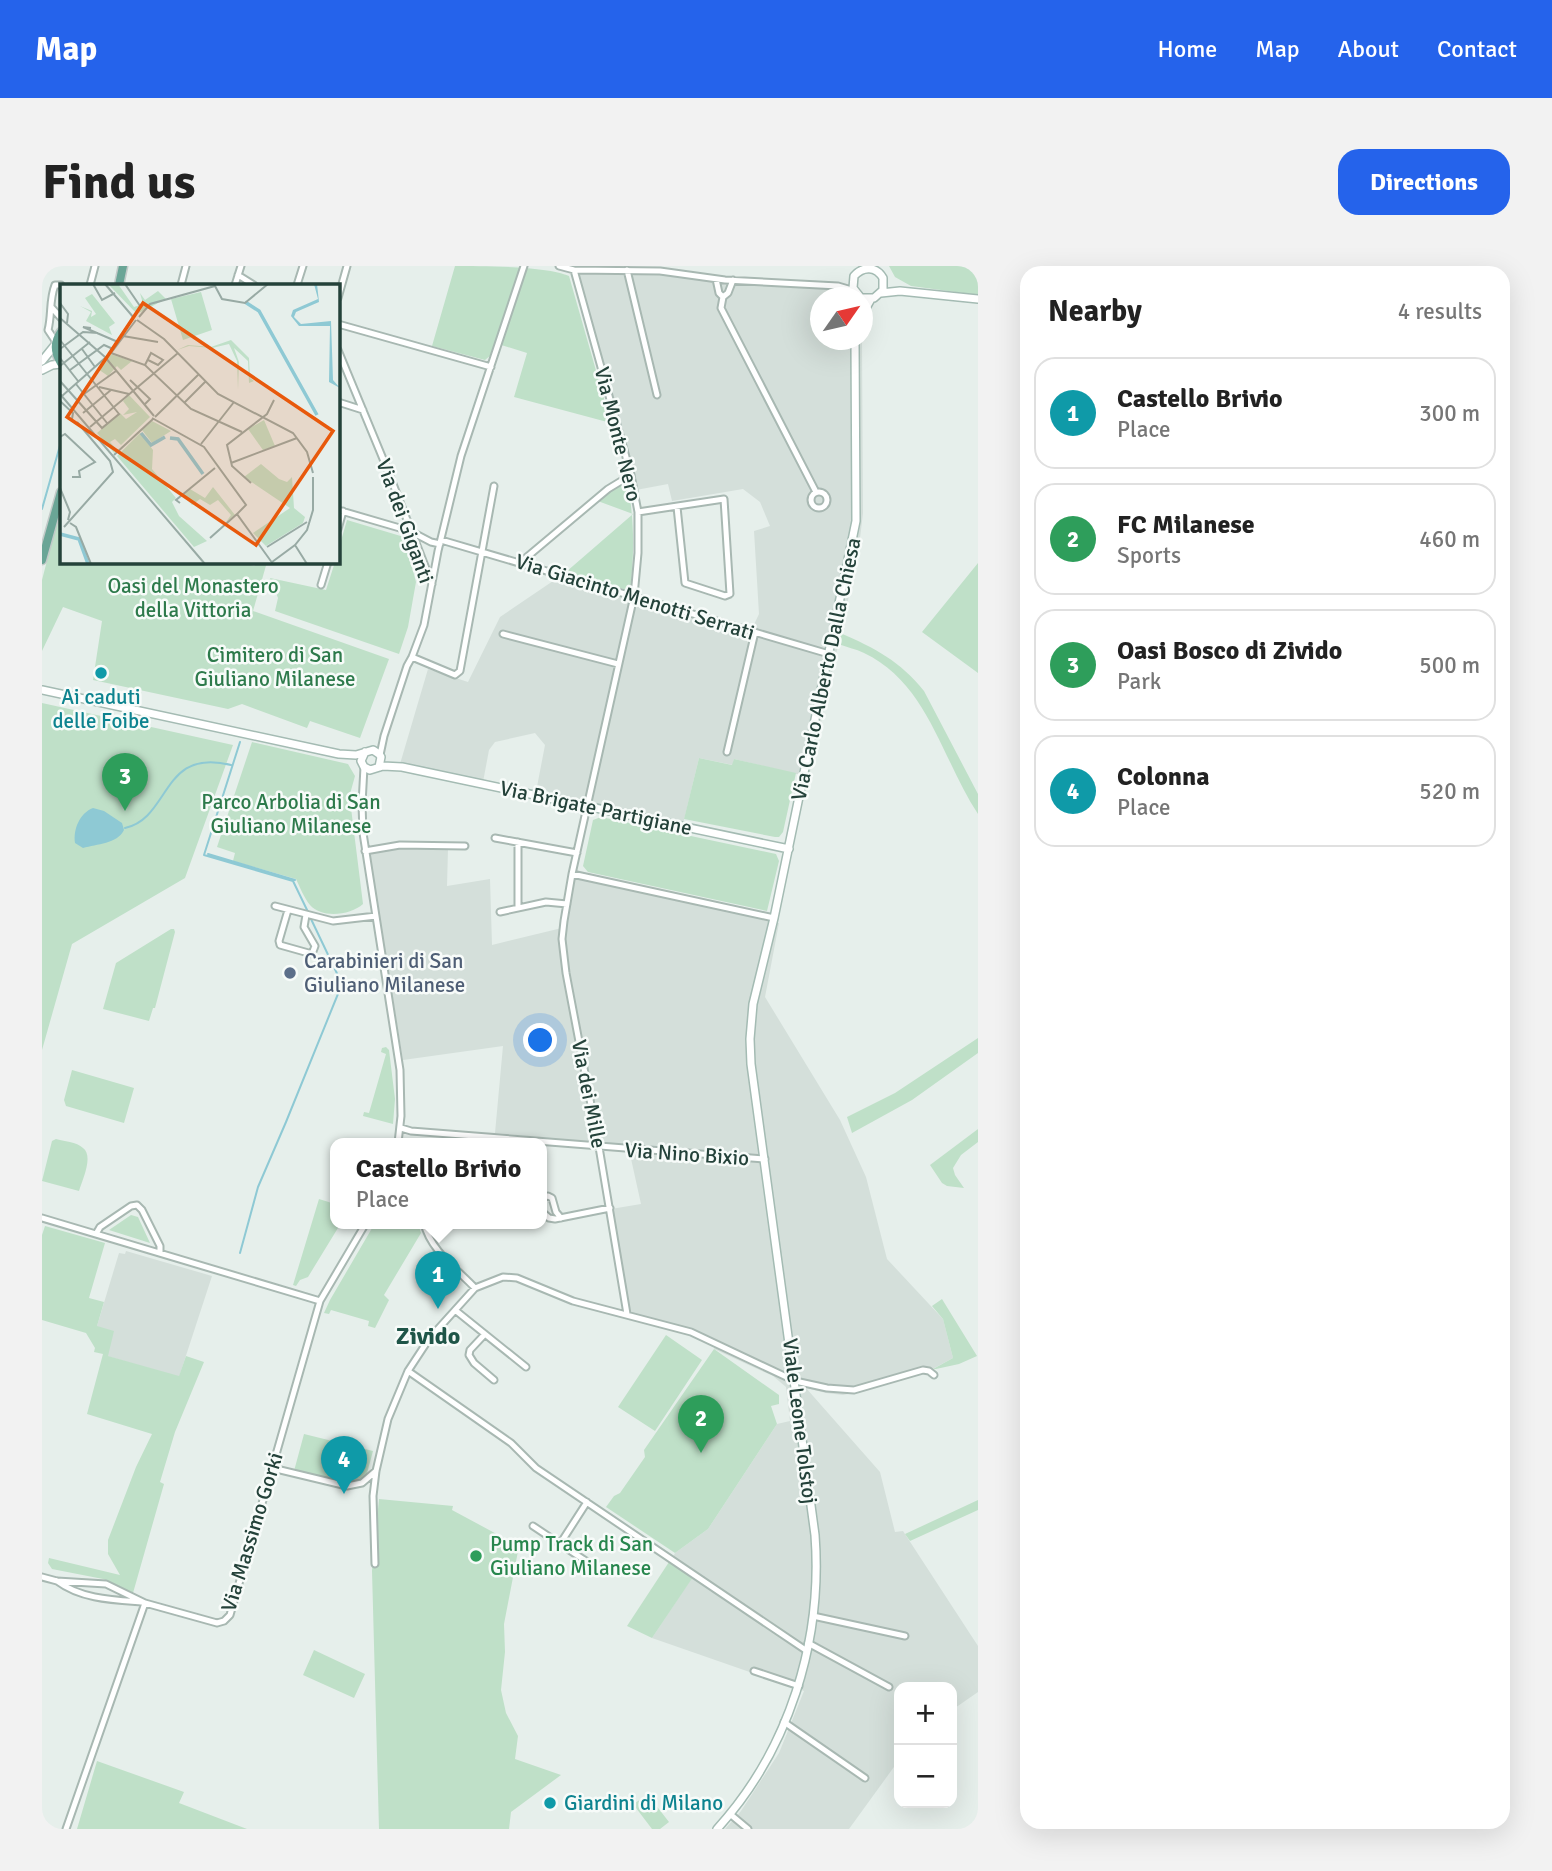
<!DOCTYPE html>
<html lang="en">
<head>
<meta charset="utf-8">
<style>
	:root { --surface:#fff; --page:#f2f2f2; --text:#222; --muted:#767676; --line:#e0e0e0; --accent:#2563eb }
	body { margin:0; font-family:Signika,sans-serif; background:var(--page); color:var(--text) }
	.controls { position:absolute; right:21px; bottom:21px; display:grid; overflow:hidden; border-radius:14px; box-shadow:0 7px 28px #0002 }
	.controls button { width:63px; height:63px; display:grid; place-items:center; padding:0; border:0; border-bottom:2px solid var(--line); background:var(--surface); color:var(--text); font:35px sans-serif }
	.compass { position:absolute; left:768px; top:21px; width:63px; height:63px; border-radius:50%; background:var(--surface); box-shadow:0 7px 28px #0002; rotate:56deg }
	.you { position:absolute; left:499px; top:775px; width:24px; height:24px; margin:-18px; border:5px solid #fff; border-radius:50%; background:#1a73e8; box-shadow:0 0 0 10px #1a73e833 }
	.badge { display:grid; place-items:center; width:46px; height:46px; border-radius:50%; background:var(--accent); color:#fff; font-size:23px; font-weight:700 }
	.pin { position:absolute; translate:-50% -58px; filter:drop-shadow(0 2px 4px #0008) }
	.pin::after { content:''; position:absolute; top:37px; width:24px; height:21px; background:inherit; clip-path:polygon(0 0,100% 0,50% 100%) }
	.popup { position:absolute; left:288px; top:872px; width:217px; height:91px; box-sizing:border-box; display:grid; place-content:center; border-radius:14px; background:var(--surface); filter:drop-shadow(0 2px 5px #0005); font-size:23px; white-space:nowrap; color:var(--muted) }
	.popup b { font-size:26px; color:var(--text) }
	.popup::after { content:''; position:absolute; left:50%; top:100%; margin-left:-14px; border:14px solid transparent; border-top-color:var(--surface) }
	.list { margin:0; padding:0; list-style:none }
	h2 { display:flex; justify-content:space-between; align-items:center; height:91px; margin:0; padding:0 28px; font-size:30px }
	h2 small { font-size:23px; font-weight:400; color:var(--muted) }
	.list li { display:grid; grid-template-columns:46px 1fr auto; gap:21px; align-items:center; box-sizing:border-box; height:112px; margin:0 14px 14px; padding:0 14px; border:2px solid var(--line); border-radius:21px }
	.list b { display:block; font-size:26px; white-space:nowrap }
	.list p { margin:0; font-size:23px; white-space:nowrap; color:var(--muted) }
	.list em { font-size:23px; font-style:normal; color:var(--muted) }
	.map { position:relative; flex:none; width:936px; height:1563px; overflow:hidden; border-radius:21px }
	header { display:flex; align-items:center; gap:42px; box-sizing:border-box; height:98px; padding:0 35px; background:var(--accent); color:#fff }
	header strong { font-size:33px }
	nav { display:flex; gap:38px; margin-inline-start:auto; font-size:24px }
	.intro { display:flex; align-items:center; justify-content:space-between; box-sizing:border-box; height:168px; padding:0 42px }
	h1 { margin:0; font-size:49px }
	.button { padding:18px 32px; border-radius:21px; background:var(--accent); color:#fff; font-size:24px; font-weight:700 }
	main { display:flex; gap:42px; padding:0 42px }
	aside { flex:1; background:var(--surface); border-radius:21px; box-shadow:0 7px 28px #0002 }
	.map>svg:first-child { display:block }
	.built { fill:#d4dfda }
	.green { fill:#bfe0c8 }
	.water { fill:#8ec9d4 }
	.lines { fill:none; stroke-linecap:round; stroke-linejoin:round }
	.stream { stroke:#8ec9d4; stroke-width:2 }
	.street-casing { stroke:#a8b8b2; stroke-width:9 }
	.secondary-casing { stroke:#a4bbb3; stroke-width:10 }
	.primary-casing { stroke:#c2cac8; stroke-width:11 }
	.street { stroke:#fff; stroke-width:5 }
	.secondary { stroke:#fff; stroke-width:7 }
	.primary { stroke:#6aa596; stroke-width:8 }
	.culture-dot { fill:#0f9aa8; stroke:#f7fbf9; stroke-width:2.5 }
	.service-dot { fill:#5c6f8a; stroke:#f7fbf9; stroke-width:2.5 }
	.leisure-dot { fill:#2e9e5b; stroke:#f7fbf9; stroke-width:2.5 }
	.labels { text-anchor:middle; stroke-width:5; stroke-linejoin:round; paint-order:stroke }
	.street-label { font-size:21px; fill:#24423a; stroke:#f7fbf9 }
	.park-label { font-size:21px; fill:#2d7a4b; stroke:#f7fbf9 }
	.culture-label { font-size:21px; fill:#0d838f; stroke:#f7fbf9 }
	.service-label { font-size:21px; fill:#4e5e75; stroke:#f7fbf9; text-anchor:start }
	.leisure-label { font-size:21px; fill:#27864d; stroke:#f7fbf9; text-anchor:start }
	.quarter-label { font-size:24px; font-weight:bold; fill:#1f5548; stroke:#f7fbf9 }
	.inset-river { fill:none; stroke:#8ec9d4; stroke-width:3.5 }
	.inset-road { fill:none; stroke:#98aaa4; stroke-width:2 }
	.view { fill:#e8590c; fill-opacity:0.15; stroke:#e8590c; stroke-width:3.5 }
	.inset-edge { fill:none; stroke:#24423a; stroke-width:3.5 }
</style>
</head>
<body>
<header>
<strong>Map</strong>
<nav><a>Home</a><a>Map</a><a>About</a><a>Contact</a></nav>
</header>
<div class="intro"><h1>Find us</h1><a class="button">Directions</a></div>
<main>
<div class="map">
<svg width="936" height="1563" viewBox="0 0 936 1563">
	<rect width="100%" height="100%" fill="#e6efeb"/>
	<path class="built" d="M534 6 618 7 794 23 811 27 816 31 778 32V74H820L821 247 816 289 767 511 692 493 691 499 657 492 641 558 494 526 503 479 493 467 453 476 447 484 441 516 358 498 386 403 426 416 458 351 514 313 707 369 717 348 712 265 728 260 718 236 701 223 630 235 626 218 594 224Z
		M358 581 406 583 405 620 448 613 450 679 524 661 532 611 737 657 723 731 798 854 824 911 845 993 901 1053 911 1092 881 1108 816 1126 801 1129 784 1127 764 1122 838 1206 853 1266 861 1265 936 1380V1426L910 1444V1421H857V1494L807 1563H683L699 1545 737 1487 762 1425 610 1372 653 1307 631 1291 633 1287 666 1263 735 1158 748 1155 744 1121 731 1110 672 1083 674 1078 655 1068 586 1050V1039L569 943 599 938 586 879 453 867 461 780 361 794 327 587Z
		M84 985 170 1010 137 1111 65 1090 55 1060 77 987 83 988Z"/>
	<path class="green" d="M413 0C441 0 505 0 527 10L569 157 472 131 485 87 453 77 448 90 443 94 390 80Z
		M847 0H928L935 3 936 2V29L869 20 853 11Z
		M585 212C592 253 593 283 588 325L524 306 591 248 553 234Z
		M19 241V296H199L212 300 218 296H225L211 345 347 393 318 472 268 455 265 462 200 438 186 443 51 414 60 355 21 341 0 385V314Z
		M305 254 362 271 374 316 366 361 357 388 233 345 236 332 228 312 284 324 293 296H296V285Z
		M936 297V407L880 366Z
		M798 367C833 382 858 395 882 425L936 528V548C900 494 886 417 822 387 814 383 804 381 796 378Z
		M0 437 191 479 143 612 30 678 0 784Z
		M210 476 306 498 313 510 308 528 309 542 321 638C309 649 280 653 268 639 262 632 258 621 254 613L191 595 193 587 175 581Z
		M657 492 690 499 692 493 754 507 741 566 737 571H733L642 553Z
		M559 551 734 588 737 595 725 645 546 606 541 600 551 554Z
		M129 663H132L133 666 113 742H111L107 755 61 743 74 697Z
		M936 772V787L870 834 810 867 805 851 853 827Z
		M344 781 347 784 353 833 351 858 321 850 322 846 327 847 344 788 339 786 340 782Z
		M30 804 92 822 82 857 24 840 22 834Z
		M936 863V876L919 889 911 902 913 909 922 922 905 920 900 917 888 899Z
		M14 873C21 875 35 876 41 882 52 890 40 915 37 925L0 915 10 875Z
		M277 933 293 938V957H299L266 1011 258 1014 254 1020 251 1019Z
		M89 949 96 951 108 977 67 964Z
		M333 957H376L379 967 342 1029 347 1034 333 1062 326 1060 327 1055 289 1044 287 1048 282 1047 288 1034Z
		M3 960 63 977 47 1032 62 1036 55 1060 72 1065 66 1090 137 1110 144 1090 162 1096 133 1166 118 1216 122 1218 91 1327 61 1313 10 1303 6 1297 7 1292 78 1309 66 1288V1274L94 1201 110 1168 45 1148 61 1088 52 1086 53 1082 44 1067 0 1054V969Z
		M900 1033 935 1090 917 1098 894 1103H891L911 1092 901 1053 890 1040Z
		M624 1069 660 1094 613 1165 576 1141Z
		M672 1083 737 1129V1138L729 1140 735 1158 666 1263 633 1287 564 1241 572 1230 578 1227 603 1191 602 1184Z
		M262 1168 331 1185 324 1211 313 1217 299 1215 252 1205Z
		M337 1233 411 1240 410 1244 477 1280 462 1358 463 1386 459 1424 464 1447 476 1470 473 1493 519 1509 469 1546 467 1563H337L330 1305Z
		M936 1234V1244L868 1275 863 1268Z
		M627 1296 651 1311 610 1372 585 1360Z
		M272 1384 323 1408 312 1432 261 1409Z
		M55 1495 142 1526 137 1537 205 1563H35Z
		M606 1529 627 1556 618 1563H610L591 1538Z"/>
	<path class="water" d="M51 542 62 545 80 557 82 564C75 578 55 578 41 582L33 577C31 563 38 547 51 542Z"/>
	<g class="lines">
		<path class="stream" d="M0 243 19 176
			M198 476 162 589 251 615 267 648
			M83 562C129 552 119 481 189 499
			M166 588 253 614
			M198 987 216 921 244 856 300 718 269 653"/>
		<g class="street-casing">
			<path id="street" d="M517 0 532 4 618 5 683 14 796 20 813 25
				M532 4 589 209 596 246V287L592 330 530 608 522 655 520 673 524 707 557 881 585 1048
				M585 4 615 129
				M196 9 212 19
				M674 13 677 27 681 31
				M48 19 53 0
				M139 19 144 0
				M193 19 199 0
				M255 19 261 0
				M681 31 679 42 774 226
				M681 31 686 27 691 14
				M296 32 305 0
				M10 42 19 52
				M296 58 449 101
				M14 76 6 64C10 49 7 34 13 19H19
				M296 84 346 205 390 318
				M296 136 321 144
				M769 234a8 8 0 1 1 16 0a8 8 0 1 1-16 0Z
				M296 244 368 265 389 276 398 278
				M596 246 682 233 688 328 683 330 643 317 635 241
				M296 263 301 245
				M399 274 787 388
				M479 296 566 223 589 209
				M279 319 286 296
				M461 368 576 398
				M370 391 413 409 418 405 452 220
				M685 486 713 366
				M338 489 342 470 365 400 370 391 382 359 396 285 419 190 482 0
				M322 501 320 538 321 567 358 804 359 850 356 877
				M453 572 535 587
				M323 585 358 579 423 580
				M530 608 732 652
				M233 640 291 655 334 650
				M476 642V576
				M246 644 237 675 238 679 270 688 273 680 262 661 264 649
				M458 646 504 636 525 638
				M359 862 369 865 723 893
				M499 932 506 930 510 932 514 946 519 952
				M499 945 507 952 513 953 568 942
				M0 952 278 1035
				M382 957C388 984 415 1003 433 1022
				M54 968 58 961 89 940 95 939 100 944 118 980V987
				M413 1044 484 1101
				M443 1068 428 1084 427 1089 432 1097 452 1114
				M366 1105 469 1177 494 1202 765 1385
				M230 1202 305 1220 320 1217 334 1205
				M545 1236 518 1278 547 1297
				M491 1260 518 1278
				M333 1298 331 1230 334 1205 346 1153 366 1105 387 1073 433 1022 461 1011 475 1012 531 1035 649 1066 753 1115 785 1122 812 1124 881 1104 887 1105 892 1109
				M0 1311 15 1315 64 1318 103 1337
				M15 1315C39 1333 71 1334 99 1336
				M771 1350 863 1370
				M766 1377 847 1421
				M712 1405 757 1420
				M742 1456 823 1512
				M688 1548 706 1563
				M24 1563 103 1337 175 1357 182 1355 188 1349 278 1035 324 957"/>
		</g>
		<g class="secondary-casing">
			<path id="secondary" d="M839 27 858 25 936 33
				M819 32 811 22 812 10C821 0 834 0 841 12V24L832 32H820
				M820 49 829 33
				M0 95 13 79
				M0 104 10 99 19 98
				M0 424 297 488 314 489 331 484 337 488 339 491 337 501
				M323 486 319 495 322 501 328 504 341 500 360 501 747 583
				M675 1563C747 1484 781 1375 773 1269L709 798 708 773 711 738 732 652 814 255 813 74"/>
		</g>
		<g class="primary-casing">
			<path id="primary" d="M77 19 81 0
				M19 66C12 76 12 86 19 97
				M0 294 19 226"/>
		</g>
		<use href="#street" class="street"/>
		<use href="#secondary" class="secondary"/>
		<use href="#primary" class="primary"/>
	</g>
	<g class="culture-dot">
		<circle cx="59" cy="407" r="7"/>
		<circle cx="508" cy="1537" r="7"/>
	</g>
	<circle class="service-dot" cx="248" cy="707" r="7"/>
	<circle class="leisure-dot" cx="434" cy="1290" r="7"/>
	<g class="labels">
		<g class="street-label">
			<text transform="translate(576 168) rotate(76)" y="7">Via Monte Nero</text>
			<text transform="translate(363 255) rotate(70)" y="7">Via dei Giganti</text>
			<text transform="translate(593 331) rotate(17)" y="7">Via Giacinto Menotti Serrati</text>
			<text transform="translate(784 403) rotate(-78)" y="7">Via Carlo Alberto Dalla Chiesa</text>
			<text transform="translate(554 542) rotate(12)" y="7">Via Brigate Partigiane</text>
			<text transform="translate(547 828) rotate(79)" y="7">Via dei Mille</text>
			<text transform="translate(645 888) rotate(4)" y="7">Via Nino Bixio</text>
			<text transform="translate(758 1155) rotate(83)" y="7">Viale Leone Tolstoj</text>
			<text transform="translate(210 1266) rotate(-73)" y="7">Via Massimo Gorki</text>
		</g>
		<g class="park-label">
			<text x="151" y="327">Oasi del Monastero<tspan x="151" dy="24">della Vittoria</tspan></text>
			<text x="233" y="396">Cimitero di San<tspan x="233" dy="24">Giuliano Milanese</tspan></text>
			<text x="249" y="543">Parco Arbolia di San<tspan x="249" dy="24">Giuliano Milanese</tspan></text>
		</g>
		<g class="culture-label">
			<text x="59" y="438">Ai caduti<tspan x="59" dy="24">delle Foibe</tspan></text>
			<text x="522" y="1544" text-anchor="start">Giardini di Milano</text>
		</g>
		<g class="service-label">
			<text x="262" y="702">Carabinieri di San<tspan x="262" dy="24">Giuliano Milanese</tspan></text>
		</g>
		<g class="leisure-label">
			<text x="448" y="1285">Pump Track di San<tspan x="448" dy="24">Giuliano Milanese</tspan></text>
		</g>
		<g class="quarter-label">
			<text x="386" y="1078">Zivido</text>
		</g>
	</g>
	<g transform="translate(18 18)">
		<rect width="280" height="280" fill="#e6efeb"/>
		<path d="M58 0 74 23 83 20 80 9 85 16 98 7 106 15 77 30 49 1ZM141 8 152 46 123 56 111 15ZM32 10 55 39 49 43 52 51 26 37 31 28 20 22 32 27 31 33 36 30 25 14ZM171 56 189 74 190 94 194 97 189 99 188 77 174 64 179 78 178 106 177 77 169 60 152 64 129 62 117 66 128 61 151 63ZM50 70 72 77 61 86 57 82 48 92 38 85ZM69 111 90 133 61 161 55 155 50 158 58 167 54 169 37 149 60 129 66 135 77 128 63 131 69 125 63 117ZM204 136 215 162 203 166 188 145ZM92 137 111 147 92 159 82 146ZM80 149 93 166 92 185 116 214 112 218 119 232 147 257 134 263 57 172ZM201 180 219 195 227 198 232 193 234 224 245 233 243 239 206 262 193 249 230 224 184 193ZM153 203 175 231 166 238 171 231 158 216 150 221 140 215 132 221 123 211 130 205 145 214Z" fill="#bfe0c8"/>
		<path d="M254 0H257L259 18 236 28 234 33 241 40 271 37 273 96 280 104 269 98 270 42H239L231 32 233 26 258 15Z" fill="#8ec9d4"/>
		<path class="inset-river" d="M185 18 199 27 257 131M81 149 91 161 105 153M110 154 118 155 143 190M0 250 19 255 28 280"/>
		<path class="inset-road" d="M33 0 42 16 55 9M45 0 74 34M65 0 80 22M0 19 8 30 7 39M79 33 90 20 155 2 162 15 185 19 208 0M0 34 45 73 94 132M77 36 104 55 158 110 233 149 247 168 253 189M31 44 23 43 58 58M63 52 98 58M0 56 59 130 42 144 0 97M0 65 23 48 38 49M22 65 35 83M51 69 85 81 131 125 182 148M51 69 76 36M0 74 18 97M85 81 91 69 103 76 98 81 88 76M0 82 30 58M10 86 44 61 53 65M70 96 90 115 85 120M16 100 47 139M39 103 69 110M73 107 118 69M0 110 145 280M24 110 56 87M2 112 45 74M0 117 13 129 12 135M125 118 146 97M23 129 51 106M95 133 139 90M92 134 144 163 186 221 177 230 213 280M30 143 73 107M0 153 5 150 35 178 19 187 20 193H12M141 160 174 118M54 171 93 135M171 179 237 154M191 199 172 182 167 161 207 130 214 116M0 204 10 228 8 236M120 219 116 216 155 184M10 239 16 243 31 280M4 243 53 188 50 177 17 138M150 254 177 230M235 261 247 280M207 263 247 238M212 278 235 261 247 246 253 226V193"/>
		<path class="view" d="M83 19 273 147 196 261 7 133Z"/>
		<rect width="280" height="280" class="inset-edge"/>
	</g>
</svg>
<div class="controls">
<button>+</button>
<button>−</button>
</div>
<svg class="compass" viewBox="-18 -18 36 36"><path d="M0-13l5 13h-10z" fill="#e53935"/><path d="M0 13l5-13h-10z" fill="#767676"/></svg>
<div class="you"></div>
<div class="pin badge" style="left:396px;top:1043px;background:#0f9aa8">1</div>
<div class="popup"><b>Castello Brivio</b>Place</div>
<div class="pin badge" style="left:659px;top:1187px;background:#2e9e5b">2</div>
<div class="pin badge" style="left:83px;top:545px;background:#2e9e5b">3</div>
<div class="pin badge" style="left:302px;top:1228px;background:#0f9aa8">4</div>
</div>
<aside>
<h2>Nearby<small>4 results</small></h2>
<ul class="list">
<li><span class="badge" style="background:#0f9aa8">1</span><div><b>Castello Brivio</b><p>Place</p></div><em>300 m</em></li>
<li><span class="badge" style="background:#2e9e5b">2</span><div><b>FC Milanese</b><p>Sports</p></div><em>460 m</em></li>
<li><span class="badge" style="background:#2e9e5b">3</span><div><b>Oasi Bosco di Zivido</b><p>Park</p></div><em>500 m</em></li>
<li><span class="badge" style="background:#0f9aa8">4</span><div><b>Colonna</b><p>Place</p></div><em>520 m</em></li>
</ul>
</aside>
</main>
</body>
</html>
